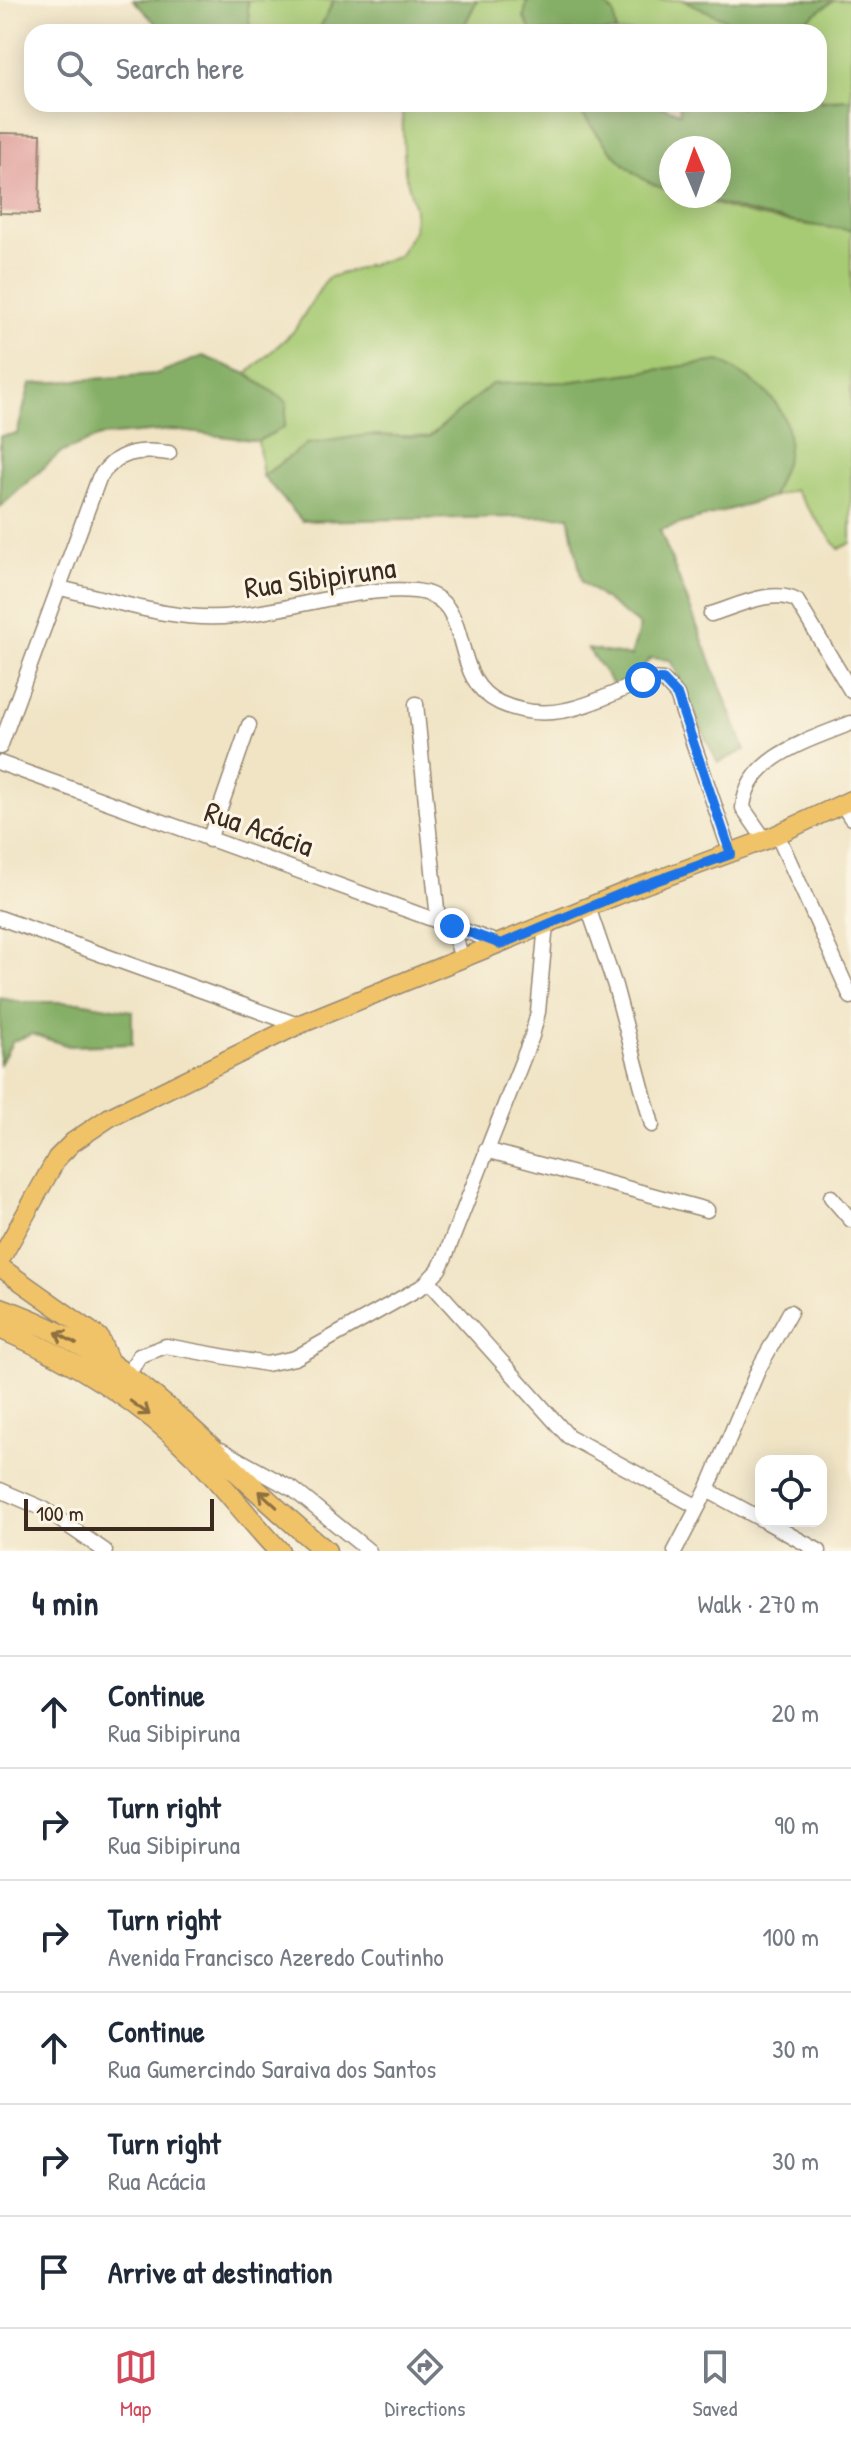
<!DOCTYPE html>
<html lang="en">
<head>
<meta charset="utf-8">
<style>
	:root { --surface:#fff; --page:#f6f6f7; --text:#1f2937; --muted:#747a83; --line:#e0e1e3; --accent:#d1495b }
	body { margin:0; font-family:"Patrick Hand",sans-serif; background:var(--page); color:var(--text) }
	.controls { position:absolute; right:24px; bottom:24px; display:grid; overflow:hidden; border-radius:16px; box-shadow:0 4px 20px #0003 }
	.controls button { width:72px; height:72px; display:grid; place-items:center; padding:0; border:0; border-bottom:2px solid var(--line); background:var(--surface); color:var(--text); font:40px sans-serif }
	.compass { position:absolute; left:659px; top:136px; width:72px; height:72px; border-radius:50%; background:var(--surface); box-shadow:0 4px 20px #0003; rotate:358deg }
	.scale { position:absolute; left:24px; bottom:20px; width:190px; box-sizing:border-box; padding-left:8px; border:4px solid #3b2a1e; border-top:0; font-size:22px; line-height:28px; white-space:nowrap; color:#3b2a1e; -webkit-text-stroke:6px #fcf5e5; paint-order:stroke }
	.stop { position:absolute; width:24px; height:24px; margin:-18px; border:6px solid #1a73e8; border-radius:50%; background:#fff }
	.stop.end { background:#1a73e8; border-color:#fff; box-shadow:0 2px 8px #0008 }
	.list { margin:0; padding:0; list-style:none }
	h2 { display:flex; justify-content:space-between; align-items:center; height:104px; margin:0; padding:0 32px; font-size:34px }
	h2 small { font-size:26px; font-weight:400; color:var(--muted) }
	.list li { display:grid; grid-template-columns:52px 1fr auto; gap:24px; align-items:center; box-sizing:border-box; height:112px; padding:0 32px; border-top:2px solid var(--line) }
	.list b { display:block; font-size:30px; white-space:nowrap }
	.list p { margin:0; font-size:26px; white-space:nowrap; color:var(--muted) }
	.list em { font-size:26px; font-style:normal; color:var(--muted) }
	.icon { flex:none; width:44px; height:44px; fill:none; stroke:currentColor; stroke-width:2; stroke-linecap:round; stroke-linejoin:round }
	.map { position:relative; flex:none; width:851px; height:1551px; overflow:hidden }
	.search { position:absolute; background:var(--surface); box-shadow:0 4px 20px #0003; left:24px; right:24px; top:24px; height:88px; display:flex; align-items:center; gap:20px; box-sizing:border-box; padding:0 28px; border-radius:24px; color:var(--muted); font-size:30px }
	.sheet { height:776px; background:var(--surface) }
	nav { display:flex; justify-content:space-around; align-items:center; box-sizing:border-box; height:112px; border-top:2px solid var(--line); background:var(--surface); font-size:22px; color:var(--muted) }
	nav a { display:grid; justify-items:center; gap:4px }
	nav .on { color:var(--accent) }
	.map>svg:first-child { display:block }
	.green { fill:#a7cb74; stroke:#717a49; stroke-width:2 }
	.forest { fill:#85af66; stroke:#606c42; stroke-width:2 }
	.building { fill:#df9c9a }
	.lines { fill:none; stroke-linecap:round; stroke-linejoin:round }
	.minor-casing { stroke:#968772; stroke-width:17 }
	.major-casing { stroke:#968772; stroke-width:21 }
	.highway-casing { stroke:#968772; stroke-width:23 }
	.minor { stroke:#fff; stroke-width:14 }
	.major { stroke:#f1c369; stroke-width:18 }
	.highway { stroke:#f1c369; stroke-width:20 }
	.oneway { stroke:#8d6f40 }
	.route { stroke:#1a73e8; stroke-width:10 }
	.labels { text-anchor:middle; stroke-width:6; stroke-linejoin:round; paint-order:stroke }
	.street-label { font-size:30px; fill:#3b2a1e; stroke:#fcf5e5 }
</style>
</head>
<body>
<div class="map">
<svg width="851" height="1551" viewBox="0 0 851 1551">
	<rect width="100%" height="100%" fill="#fcf5e5"/>
	<filter id="ink" filterUnits="userSpaceOnUse"><feTurbulence type="fractalNoise" baseFrequency=".0125" numOctaves="2"/><feDisplacementMap in="SourceGraphic" scale="16" xChannelSelector="R" yChannelSelector="G"/><feConvolveMatrix kernelMatrix="1 2 1 2 8 2 1 2 1" color-interpolation-filters="sRGB"/></filter>
	<filter id="wash" filterUnits="userSpaceOnUse"><feTurbulence type="fractalNoise" baseFrequency=".006" numOctaves="4" result="noise"/><feDisplacementMap in="SourceGraphic" scale="32" xChannelSelector="R" yChannelSelector="G"/><feGaussianBlur stdDeviation="1.8" result="paint"/><feColorMatrix in="noise" values="0 0 0 0 0 0 0 0 0 0 0 0 0 0 0 0 0 1.4 0 .05"/><feComposite in="paint" operator="in"/></filter>
	<g filter="url(#wash)">
		<rect width="100%" height="100%" fill="#f0e4c5"/>
		<path class="green" d="M247 0H334L318 32 250 31Z
			M477 0H527L524 17 532 32H461Z
			M601 0H683L808 19 834 0H851V99L819 100V32H616L614 14Z
			M409 104H575C599 137 630 182 671 190V196C701 196 717 206 744 213 779 222 815 226 851 230V543L839 549 794 490 772 497 788 450 720 361 567 382 492 384 429 437 368 435 307 444 263 476 258 441 284 427 287 402 247 374 293 332 327 278 399 256 414 230 415 209 405 172 402 110Z"/>
		<path class="forest" d="M133 0H247L250 31 164 32Z
			M334 0H477L461 32H405L404 26 366 25 337 32H318Z
			M527 0H601L614 14 616 32H532L524 17Z
			M683 0H834L808 19 737 25Z
			M851 99V230C797 225 747 214 696 196H719V148H671V190C630 183 599 136 575 104H654L680 113 679 104H736L742 108Z
			M203 356 247 374 287 402 284 427 258 441 173 430 101 436 60 453 0 507V436L17 434 30 384 156 374Z
			M720 361C754 381 793 403 788 449 787 464 777 482 772 497L660 530 745 750 718 763C699 729 689 694 670 660L651 658 628 682 615 687 588 649 631 656 640 626 582 582 569 516 302 521 263 476 307 444 368 435 429 437 492 384 567 382Z
			M0 998 21 1002H79L132 1011V1044L69 1046 32 1034 13 1041 0 1064Z"/>
		<g id="blocks">
			<path class="building" d="M0 133 41 134 39 214 0 213Z"/>
		</g>
	</g>
	<g filter="url(#ink)">
		<use href="#blocks" fill-opacity="0" stroke="#968772" stroke-width="2"/>
		<g class="lines">
			<g class="minor-casing">
				<path id="minor" d="M60 588C116 601 177 623 234 616 293 610 356 586 415 591 478 597 445 678 500 703 545 723 581 708 622 690 637 683 647 678 663 680L677 695 731 854
					M711 614C735 607 774 587 797 601L851 691
					M416 704 438 919
					M0 747 99 478C117 451 138 449 169 453
					M0 763 501 944
					M842 804 851 818
					M777 834 851 997
					M209 840 249 725
					M765 840 743 808C747 756 811 740 851 723
					M588 907 615 986 652 1125
					M0 918 298 1025
					M452 926 462 959
					M486 1150 707 1210
					M831 1197 851 1220
					M429 1281 568 1436 698 1507
					M129 1374 139 1356 166 1346 266 1364 295 1358 423 1286 439 1269 445 1257 532 1036 538 1012 546 924
					M221 1450 294 1490 369 1551
					M0 1490 44 1509 105 1551
					M707 1490 761 1519
					M765 1521 819 1551
					M675 1551 707 1490 759 1368 790 1312"/>
			</g>
			<g class="major-casing">
				<path id="major" d="M0 1260 57 1158 73 1142 110 1117 298 1025 630 890 765 840 851 800
					M0 1267 99 1337 110 1363"/>
			</g>
			<g class="highway-casing">
				<path id="highway" d="M0 1308C143 1357 214 1461 326 1551
					M0 1328C72 1359 138 1398 194 1455 224 1485 249 1520 279 1551"/>
			</g>
			<use href="#minor" class="minor"/>
			<use href="#major" class="major"/>
			<use href="#highway" class="highway"/>
		</g>
		<defs><path id="oneway-shaft" d="M-6 0H5M1.5-3L5.5 0L1.5 3" fill="none" stroke-width="1.6" stroke-linecap="round" stroke-linejoin="round" transform="scale(2)"/></defs>
		<g class="oneway">
			<use href="#oneway-shaft" transform="translate(66 1338) rotate(-151)"/>
			<use href="#oneway-shaft" transform="translate(140 1408) rotate(36)"/>
			<use href="#oneway-shaft" transform="translate(268 1499) rotate(-137)"/>
		</g>
	</g>
	<g class="lines" filter="url(#ink)">
		<path class="route" d="M452 926 501 944 630 890 731 854 677 695 663 680H643"/>
	</g>
	<g class="labels">
		<g class="street-label">
			<text transform="translate(320 578) rotate(-8)" y="10">Rua Sibipiruna</text>
			<text transform="translate(259 829) rotate(19)" y="10">Rua Acácia</text>
		</g>
	</g>
</svg>
<div class="controls">
<button><svg class="icon" aria-label="locate" viewBox="0 0 24 24"><circle cx="12" cy="12" r="6"/><path d="M12 2v4M12 18v4M2 12h4M18 12h4"/></svg></button>
</div>
<svg class="compass" viewBox="-18 -18 36 36"><path d="M0-13l5 13h-10z" fill="#e53935"/><path d="M0 13l5-13h-10z" fill="#747a83"/></svg>
<div class="scale">100 m</div>
<div class="stop" style="left:643px;top:680px"></div>
<div class="stop end" style="left:452px;top:926px"></div>
<div class="search"><svg class="icon" aria-label="search" viewBox="0 0 24 24"><circle cx="10" cy="10" r="6"/><path d="M15 15l6 6"/></svg>Search here</div>
</div>
<section class="sheet">
<h2>4 min<small>Walk · 270 m</small></h2>
<ul class="list">
<li><svg class="icon" aria-label="ahead" viewBox="0 0 24 24"><path d="M12 20V5M6 11l6-6 6 6"/></svg><div><b>Continue</b><p>Rua Sibipiruna</p></div><em>20 m</em></li>
<li><svg class="icon" aria-label="right" viewBox="0 0 24 24"><path d="M7 20v-9h11M14 6l5 5-5 5"/></svg><div><b>Turn right</b><p>Rua Sibipiruna</p></div><em>90 m</em></li>
<li><svg class="icon" aria-label="right" viewBox="0 0 24 24"><path d="M7 20v-9h11M14 6l5 5-5 5"/></svg><div><b>Turn right</b><p>Avenida Francisco Azeredo Coutinho</p></div><em>100 m</em></li>
<li><svg class="icon" aria-label="ahead" viewBox="0 0 24 24"><path d="M12 20V5M6 11l6-6 6 6"/></svg><div><b>Continue</b><p>Rua Gumercindo Saraiva dos Santos</p></div><em>30 m</em></li>
<li><svg class="icon" aria-label="right" viewBox="0 0 24 24"><path d="M7 20v-9h11M14 6l5 5-5 5"/></svg><div><b>Turn right</b><p>Rua Acácia</p></div><em>30 m</em></li>
<li><svg class="icon" aria-label="arrive" viewBox="0 0 24 24"><path d="M6 21V4h12l-3 4 3 4H6"/></svg><div><b>Arrive at destination</b></div></li>
</ul>
</section>
<nav>
<a class="on"><svg class="icon" aria-label="map" viewBox="0 0 24 24"><path d="M3 6l6-2 6 2 6-2v14l-6 2-6-2-6 2zM9 4v14M15 6v14"/></svg>Map</a>
<a><svg class="icon" aria-label="directions" viewBox="0 0 24 24"><path d="M12 3l9 9-9 9-9-9zM9 14v-3h6M13 9l2 2-2 2"/></svg>Directions</a>
<a><svg class="icon" aria-label="saved" viewBox="0 0 24 24"><path d="M7 4h10v16l-5-4-5 4z"/></svg>Saved</a>
</nav>
</body>
</html>
